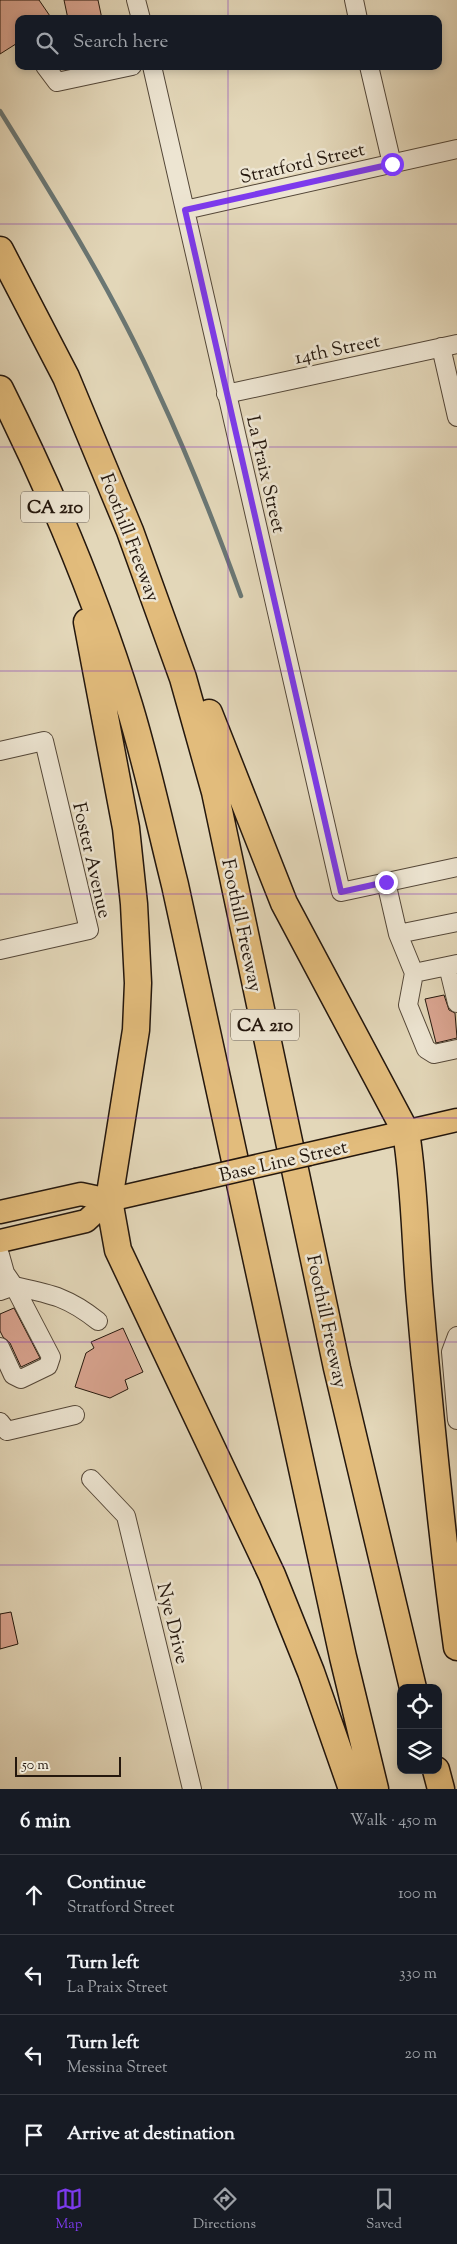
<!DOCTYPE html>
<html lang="en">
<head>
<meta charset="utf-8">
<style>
	:root { --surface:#171b24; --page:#20242c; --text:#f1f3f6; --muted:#9ea1a6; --line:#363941; --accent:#7c3aed }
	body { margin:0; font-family:"Sorts Mill Goudy",serif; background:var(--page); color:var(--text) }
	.controls { position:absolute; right:15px; bottom:15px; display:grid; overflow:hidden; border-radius:10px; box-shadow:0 2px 8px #0003 }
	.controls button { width:45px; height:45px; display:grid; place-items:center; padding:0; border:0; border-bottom:1px solid var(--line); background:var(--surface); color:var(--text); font:25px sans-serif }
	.scale { position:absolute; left:15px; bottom:12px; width:106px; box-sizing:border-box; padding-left:5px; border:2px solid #24170d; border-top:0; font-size:14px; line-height:18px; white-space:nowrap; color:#24170d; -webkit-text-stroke:4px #ede5d2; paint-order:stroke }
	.stop { position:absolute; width:15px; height:15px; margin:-11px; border:4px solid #7c3aed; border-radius:50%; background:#fff }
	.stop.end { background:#7c3aed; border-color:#fff; box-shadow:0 1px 5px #0008 }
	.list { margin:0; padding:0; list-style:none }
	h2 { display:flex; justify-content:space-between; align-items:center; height:65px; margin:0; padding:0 20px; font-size:21px }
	h2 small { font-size:16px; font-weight:400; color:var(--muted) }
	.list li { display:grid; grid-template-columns:32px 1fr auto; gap:15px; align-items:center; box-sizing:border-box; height:80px; padding:0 20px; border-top:1px solid var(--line) }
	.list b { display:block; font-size:19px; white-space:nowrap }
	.list p { margin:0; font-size:16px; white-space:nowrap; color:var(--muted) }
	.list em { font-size:16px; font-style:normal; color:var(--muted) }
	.icon { flex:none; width:28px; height:28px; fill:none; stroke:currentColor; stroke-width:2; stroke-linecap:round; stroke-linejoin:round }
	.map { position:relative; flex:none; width:457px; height:1789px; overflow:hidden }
	.search { position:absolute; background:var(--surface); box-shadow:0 2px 8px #0003; left:15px; right:15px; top:15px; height:55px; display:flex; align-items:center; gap:12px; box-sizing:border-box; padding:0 18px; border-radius:10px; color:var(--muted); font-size:19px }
	.sheet { height:385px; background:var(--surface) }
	nav { display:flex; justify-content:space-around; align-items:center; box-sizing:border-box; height:70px; border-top:1px solid var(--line); background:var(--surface); font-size:14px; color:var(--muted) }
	nav a { display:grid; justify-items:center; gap:2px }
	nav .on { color:var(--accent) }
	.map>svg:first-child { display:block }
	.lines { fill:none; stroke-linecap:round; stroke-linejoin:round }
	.stream { stroke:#6a7774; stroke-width:4.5 }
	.building { fill:#daa591; stroke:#24170d }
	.minor-casing { stroke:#544738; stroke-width:20 }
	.major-casing { stroke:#24170d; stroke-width:25 }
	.highway-casing { stroke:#24170d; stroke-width:29 }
	.minor { stroke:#ede5d2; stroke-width:18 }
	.major { stroke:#e2bc7c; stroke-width:22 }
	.highway { stroke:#e2bc7c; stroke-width:26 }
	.major-bridge-casing { stroke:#24170d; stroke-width:25; stroke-linecap:butt }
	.major-bridge { stroke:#e2bc7c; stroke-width:22 }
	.route { stroke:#7c3aed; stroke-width:6 }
	.grid { fill:none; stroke:#7b2cbf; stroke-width:1; stroke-opacity:0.55 }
	.labels { text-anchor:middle; stroke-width:5; stroke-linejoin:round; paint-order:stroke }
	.shield { fill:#ede5d2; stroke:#605548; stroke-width:1 }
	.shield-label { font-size:18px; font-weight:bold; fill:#24170d }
	.street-label { font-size:19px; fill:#24170d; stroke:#ede5d2 }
</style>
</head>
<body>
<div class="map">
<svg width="457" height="1789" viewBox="0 0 457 1789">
	<rect width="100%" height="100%" fill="#e3d7b9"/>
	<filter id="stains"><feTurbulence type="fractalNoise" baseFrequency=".004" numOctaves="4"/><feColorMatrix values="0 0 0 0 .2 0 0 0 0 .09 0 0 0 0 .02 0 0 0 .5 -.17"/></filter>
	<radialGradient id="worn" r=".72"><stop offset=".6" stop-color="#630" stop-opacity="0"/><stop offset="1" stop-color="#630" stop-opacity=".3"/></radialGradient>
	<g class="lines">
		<path class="stream" d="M0 111C56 201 115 295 158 392 189 458 216 527 241 596"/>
	</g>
	<path class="building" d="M0 0H39L52 19H19V42L0 54Z
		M64 0H98L102 19H68Z
		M444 995 449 1010 455 1013 457 1038 436 1043 425 999Z
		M14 1308 40 1358 21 1367 10 1343 3 1337 0 1331V1314Z
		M123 1328 143 1372 125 1380 128 1389 110 1398 75 1387 86 1353 94 1348 91 1342Z
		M11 1612 18 1644 0 1649V1614Z"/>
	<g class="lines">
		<g class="minor-casing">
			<path id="minor" d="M136 0 141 19
				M354 0 358 19
				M45 66 57 82 132 66
				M152 66 341 892 457 867
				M369 66 392 164
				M185 210 457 149
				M441 347 457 417
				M226 394 457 344
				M0 751 44 741 89 930 0 950
				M386 882 398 934 457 922
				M398 934 414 973 457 964
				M448 966 457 1003
				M414 973 408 1005 426 1049 434 1054 457 1049
				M0 1255 5 1273 14 1286 0 1291
				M14 1286C51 1294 68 1297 98 1321
				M457 1336 451 1352 457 1420
				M0 1347 13 1375 21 1379 48 1366 51 1357 14 1286
				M0 1422 7 1431 75 1415
				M91 1479 126 1516 192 1789"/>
		</g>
		<g class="major-casing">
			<path id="major" d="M309 1154 457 1120
				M0 1212 81 1194 109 1200 196 1180
				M0 1241 86 1221 109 1200"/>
		</g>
		<g class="highway-casing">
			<path id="highway" d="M0 250 66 377 130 531 183 678 215 792 337 1368 413 1688
				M0 389C50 489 96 598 129 705 147 764 160 825 175 885L343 1657 375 1789
				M87 622 126 828 134 904 138 983 136 1030 109 1200 118 1250 272 1575 311 1672 352 1789
				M209 713 284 903 406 1132C415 1188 415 1244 420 1301 430 1417 441 1532 457 1647
				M436 1770 441 1789"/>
		</g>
		<use href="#minor" class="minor"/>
		<use href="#major" class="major"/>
		<use href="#highway" class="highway"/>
		<g class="major-bridge-casing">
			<path id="major-bridge" d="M196 1180 309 1154"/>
		</g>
		<use href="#major-bridge" class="major-bridge"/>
	</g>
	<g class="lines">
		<path class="route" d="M386 882 341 892 185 210 392 164"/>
	</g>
	<path class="grid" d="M228 0V19M228 66V1789M0 224H457M0 447H457M0 671H457M0 894H457M0 1118H457M0 1342H457M0 1565H457"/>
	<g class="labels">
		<g class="shield">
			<rect x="21" y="491.5" width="68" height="31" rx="4"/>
			<rect x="231" y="1009.5" width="68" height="31" rx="4"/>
		</g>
		<g class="shield-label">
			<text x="55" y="513">CA 210</text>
			<text x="265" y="1031">CA 210</text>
		</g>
		<g class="street-label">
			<text transform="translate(302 162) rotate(-13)" y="7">Stratford Street</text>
			<text transform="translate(337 348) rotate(-12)" y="7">14th Street</text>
			<text transform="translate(267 474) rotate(77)" y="7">La Praix Street</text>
			<text transform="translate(131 537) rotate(69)" y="7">Foothill Freeway</text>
			<text transform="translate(93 860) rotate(77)" y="7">Foster Avenue</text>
			<text transform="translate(243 925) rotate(78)" y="7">Foothill Freeway</text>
			<text transform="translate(283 1160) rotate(-13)" y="7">Base Line Street</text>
			<text transform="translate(328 1321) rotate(78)" y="7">Foothill Freeway</text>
			<text transform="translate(174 1623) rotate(76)" y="7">Nye Drive</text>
		</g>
	</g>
	<rect width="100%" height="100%" filter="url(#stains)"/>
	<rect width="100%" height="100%" fill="url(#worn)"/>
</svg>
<div class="controls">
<button><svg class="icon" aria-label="locate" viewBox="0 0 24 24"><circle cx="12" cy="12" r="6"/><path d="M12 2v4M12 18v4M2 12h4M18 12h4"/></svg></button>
<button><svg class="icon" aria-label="layers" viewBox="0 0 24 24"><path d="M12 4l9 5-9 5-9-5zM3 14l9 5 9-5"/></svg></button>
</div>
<div class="scale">50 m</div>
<div class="stop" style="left:392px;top:164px"></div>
<div class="stop end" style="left:386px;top:882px"></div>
<div class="search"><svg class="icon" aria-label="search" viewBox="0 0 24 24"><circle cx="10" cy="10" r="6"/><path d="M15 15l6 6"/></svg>Search here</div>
</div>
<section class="sheet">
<h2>6 min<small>Walk · 450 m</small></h2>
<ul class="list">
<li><svg class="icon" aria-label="ahead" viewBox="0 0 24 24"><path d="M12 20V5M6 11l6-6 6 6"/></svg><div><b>Continue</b><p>Stratford Street</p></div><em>100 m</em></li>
<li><svg class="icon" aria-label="left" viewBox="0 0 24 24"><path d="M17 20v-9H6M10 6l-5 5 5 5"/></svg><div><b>Turn left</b><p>La Praix Street</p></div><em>330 m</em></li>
<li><svg class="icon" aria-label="left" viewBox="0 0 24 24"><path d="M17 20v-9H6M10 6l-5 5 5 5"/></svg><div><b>Turn left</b><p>Messina Street</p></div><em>20 m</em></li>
<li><svg class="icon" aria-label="arrive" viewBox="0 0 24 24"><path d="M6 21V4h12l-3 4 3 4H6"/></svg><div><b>Arrive at destination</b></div></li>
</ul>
</section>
<nav>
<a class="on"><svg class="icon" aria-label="map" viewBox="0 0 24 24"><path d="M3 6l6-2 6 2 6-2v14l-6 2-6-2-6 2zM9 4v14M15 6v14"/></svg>Map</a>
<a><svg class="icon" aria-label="directions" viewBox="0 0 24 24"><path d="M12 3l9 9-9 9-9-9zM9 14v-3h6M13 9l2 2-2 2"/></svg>Directions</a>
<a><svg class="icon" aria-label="saved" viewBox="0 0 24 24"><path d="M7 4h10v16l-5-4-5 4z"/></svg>Saved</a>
</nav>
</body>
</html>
